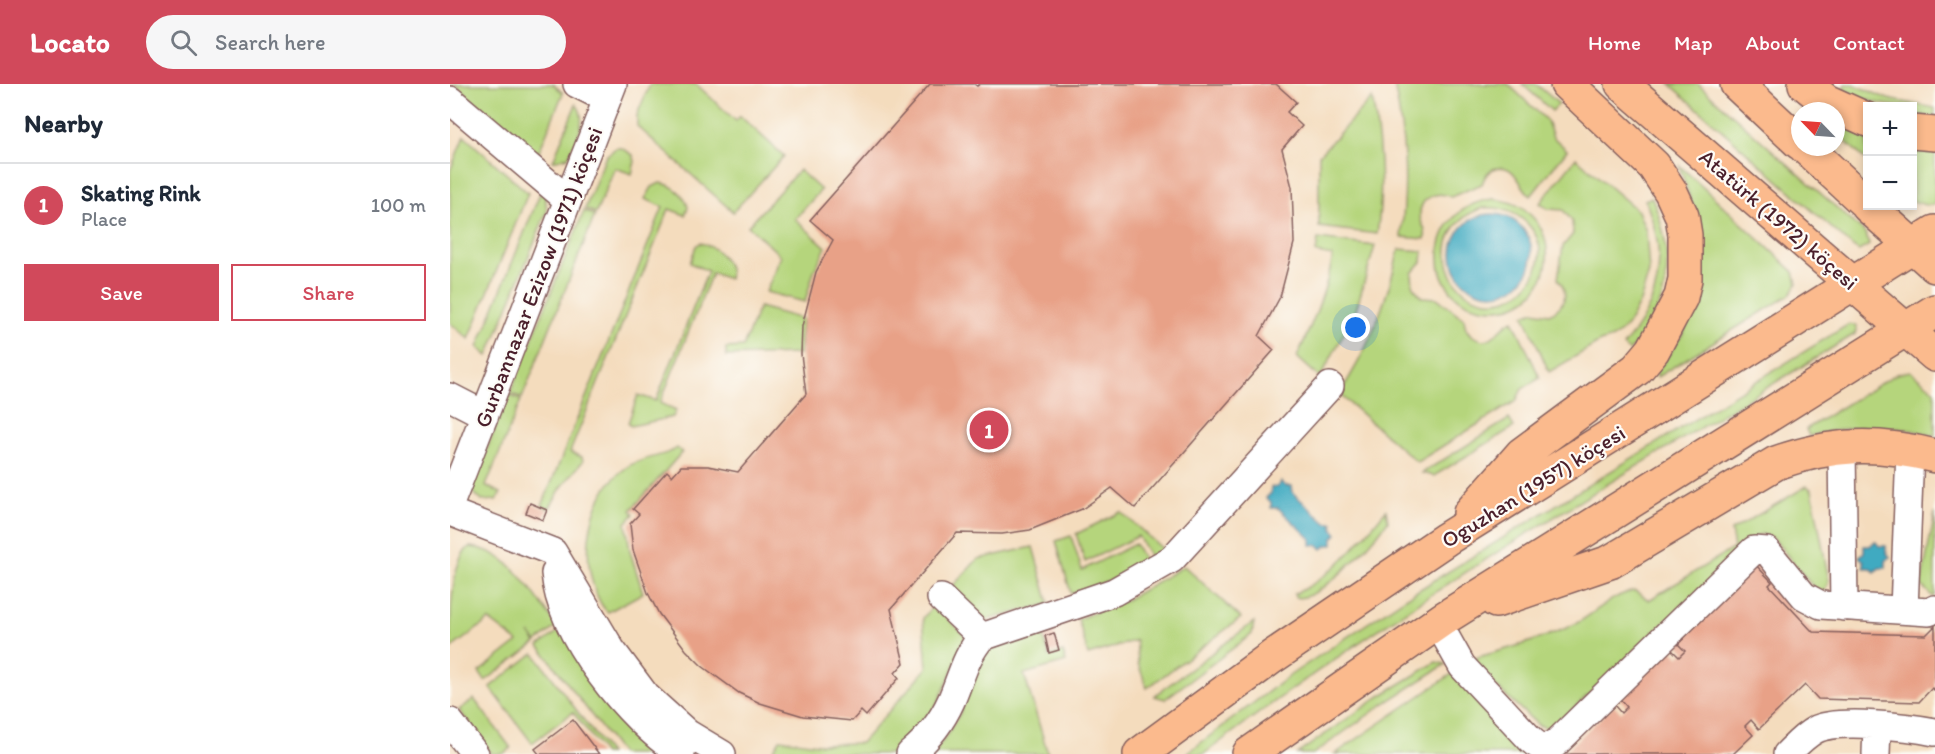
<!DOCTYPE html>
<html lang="en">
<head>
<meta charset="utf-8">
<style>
	:root { --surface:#fff; --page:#f6f6f7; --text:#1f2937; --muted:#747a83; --line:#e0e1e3; --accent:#d1495b }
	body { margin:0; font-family:Itim,sans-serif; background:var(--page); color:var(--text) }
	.controls { position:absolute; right:18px; top:18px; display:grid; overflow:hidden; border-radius:0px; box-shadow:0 3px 9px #0003 }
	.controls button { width:54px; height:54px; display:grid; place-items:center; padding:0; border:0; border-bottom:2px solid var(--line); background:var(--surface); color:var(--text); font:30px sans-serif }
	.compass { position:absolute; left:1341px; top:18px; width:54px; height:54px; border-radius:50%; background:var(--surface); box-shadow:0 3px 9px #0003; rotate:295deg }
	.you { position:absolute; left:906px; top:244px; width:21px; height:21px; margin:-15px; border:4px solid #fff; border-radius:50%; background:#1a73e8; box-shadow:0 0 0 9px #1a73e833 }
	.badge { display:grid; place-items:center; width:39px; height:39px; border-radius:50%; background:var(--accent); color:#fff; font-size:20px; font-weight:700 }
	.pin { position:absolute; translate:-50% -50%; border:3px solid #fff; box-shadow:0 2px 6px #0006 }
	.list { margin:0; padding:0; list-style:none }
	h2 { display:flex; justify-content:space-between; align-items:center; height:78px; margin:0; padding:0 24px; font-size:26px }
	h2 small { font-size:20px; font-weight:400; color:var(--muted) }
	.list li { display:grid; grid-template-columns:39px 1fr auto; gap:18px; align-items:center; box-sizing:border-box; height:84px; padding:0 24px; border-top:2px solid var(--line) }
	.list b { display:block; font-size:22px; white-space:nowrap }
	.list p { margin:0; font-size:20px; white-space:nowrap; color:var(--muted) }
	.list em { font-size:20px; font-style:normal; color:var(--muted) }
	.actions { display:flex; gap:12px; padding:18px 24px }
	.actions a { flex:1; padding:14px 0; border:2px solid var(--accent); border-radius:0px; text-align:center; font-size:21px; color:var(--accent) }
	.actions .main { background:var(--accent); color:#fff }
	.icon { flex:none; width:33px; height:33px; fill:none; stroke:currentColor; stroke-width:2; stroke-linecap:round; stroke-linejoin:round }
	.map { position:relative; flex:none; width:1485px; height:670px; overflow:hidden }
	header { display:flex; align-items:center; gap:36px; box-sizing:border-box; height:84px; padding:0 30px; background:var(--accent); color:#fff }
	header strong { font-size:28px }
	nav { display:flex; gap:33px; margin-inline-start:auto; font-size:21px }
	.search { width:420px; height:54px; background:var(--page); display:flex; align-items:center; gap:15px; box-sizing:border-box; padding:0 21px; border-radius:33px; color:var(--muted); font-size:22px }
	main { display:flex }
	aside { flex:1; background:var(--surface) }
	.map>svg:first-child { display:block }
	.green { fill:#b5d57c; stroke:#807a54; stroke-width:1.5; fill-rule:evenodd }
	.water { fill:#41aac1; stroke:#466476; stroke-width:1.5 }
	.building { fill:#e8a187 }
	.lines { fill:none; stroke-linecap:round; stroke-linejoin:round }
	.minor-casing { stroke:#86615e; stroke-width:30 }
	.major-casing { stroke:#86615e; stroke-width:36 }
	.minor { stroke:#fff; stroke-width:27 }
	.major { stroke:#fbba8d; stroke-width:33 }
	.labels { text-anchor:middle; stroke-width:4.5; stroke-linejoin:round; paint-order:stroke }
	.street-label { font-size:22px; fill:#4a1f2b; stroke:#fdfcf7 }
</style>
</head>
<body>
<header>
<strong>Locato</strong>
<div class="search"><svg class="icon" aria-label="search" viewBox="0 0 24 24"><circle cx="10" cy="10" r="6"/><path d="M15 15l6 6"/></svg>Search here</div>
<nav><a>Home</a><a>Map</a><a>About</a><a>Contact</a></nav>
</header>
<main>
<aside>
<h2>Nearby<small></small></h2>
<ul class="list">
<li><span class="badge">1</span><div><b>Skating Rink</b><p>Place</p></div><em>100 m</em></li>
</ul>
<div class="actions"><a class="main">Save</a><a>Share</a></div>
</aside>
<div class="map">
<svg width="1485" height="670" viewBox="0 0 1485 670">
	<rect width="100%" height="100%" fill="#fdfcf7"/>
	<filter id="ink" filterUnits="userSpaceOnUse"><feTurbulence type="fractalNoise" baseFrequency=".0167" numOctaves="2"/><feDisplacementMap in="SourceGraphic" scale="12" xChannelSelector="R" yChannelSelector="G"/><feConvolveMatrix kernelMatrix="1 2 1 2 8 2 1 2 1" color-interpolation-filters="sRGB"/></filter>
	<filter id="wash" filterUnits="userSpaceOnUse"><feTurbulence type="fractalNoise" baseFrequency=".008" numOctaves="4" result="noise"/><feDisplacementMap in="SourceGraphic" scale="24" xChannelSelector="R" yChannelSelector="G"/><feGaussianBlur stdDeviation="1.35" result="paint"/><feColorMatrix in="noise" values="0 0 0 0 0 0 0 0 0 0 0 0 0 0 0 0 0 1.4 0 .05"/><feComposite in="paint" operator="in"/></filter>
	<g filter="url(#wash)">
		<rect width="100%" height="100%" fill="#f4dcbd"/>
		<path class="green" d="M4 0H103L113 9 86 75Z
			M200 0H246L286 37 290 32 334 72 283 128 187 42V31Z
			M944 0H1058L1097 37 1103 53 1117 66 1081 112C1069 103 1065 76 1043 85 1037 88 1034 93 1032 100L1001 113C986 106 969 114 970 132 971 143 977 142 975 155L951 153C958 98 955 54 944 0Z
			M1072 0H1086L1109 20 1102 27Z
			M1220 0H1248L1416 150 1419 161 1409 167 1404 164Z
			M1395 0H1403L1438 15 1485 24V33L1463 31 1462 22C1432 22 1419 19 1393 5Z
			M922 14C931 60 934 103 927 150L869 143V71Z
			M126 20C139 35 126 58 118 73L103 77Z
			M1386 38 1417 51V77L1386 49Z
			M14 52 78 109 19 255 0 239V87Z
			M1462 63 1485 67V121H1475L1463 117Z
			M166 64H172L183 71 185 77 182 90 165 84 146 129 135 125 156 72Z
			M1126 74 1188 127 1196 147 1199 188 1190 218 1176 243 1163 254 1150 258 1099 288 1074 231 1084 227 1099 230C1115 223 1120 209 1108 195L1113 162 1123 150 1122 137 1113 126 1098 125 1090 119Z
			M1229 81 1344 188 1347 199 1341 210 1207 293 1206 289 1234 248 1252 195 1251 148Z
			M349 86 371 106 345 135 376 163 364 187 355 218 316 208 331 172 298 142Z
			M210 99C222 100 237 112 238 124L235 131 219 125 120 368 132 373 133 377 111 404 99 425 92 422 213 123 195 115 202 103Z
			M91 107 95 112 97 127 38 272 28 263Z
			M1202 113C1225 169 1224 221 1179 267L1173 262C1213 216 1218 172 1195 116Z
			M1044 115C1120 123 1111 229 1040 225 970 221 972 122 1044 115ZM1034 124C1071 121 1104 155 1084 192 1078 203 1068 211 1057 215 996 232 970 142 1034 124Z
			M134 127 145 131 72 314 60 309Z
			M868 155 925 162 905 229 870 294 847 273C862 240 876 208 883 172L866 169Z
			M250 159C265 161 283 179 279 195L262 189 210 319 226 326 223 333 181 342 178 339 188 311 206 317 258 187 240 179 246 162Z
			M949 165 973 167 972 178 962 189 963 203 972 213 987 214 1014 235C1015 242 1016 248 1023 252 1042 265 1049 242 1063 236L1090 294 1072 305 1066 317 967 378 889 310C919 266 937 217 949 165Z
			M309 223 352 235 349 270 276 272V264L293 263Z
			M1399 240 1407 242 1405 250C1185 385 959 513 754 670H736L839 592 954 515Z
			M1460 287 1485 307V352C1443 339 1401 341 1359 352L1356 345 1446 290Z
			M59 311 71 316 36 402 51 409 46 416 32 417 22 407 23 399Z
			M1059 335 1064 343 984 392 972 389Z
			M227 364 232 368 181 426 184 430 176 439 180 467 193 509 158 528C151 523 149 516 146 509 130 468 139 410 177 383 192 373 218 372 227 364Z
			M1357 402 1362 406 1379 497 1374 508 1364 504 1323 454 1311 450 1305 453 1105 642 1097 644 1088 641 1026 584 1024 576 1028 573C1061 564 1094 555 1125 540 1144 530 1164 509 1185 507L1199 516 1284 464 1281 447Z
			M936 426 938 437C924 456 868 521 845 513L844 510C882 494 910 457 936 426Z
			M671 428 715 467 701 475 688 452 635 478 626 450Z
			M1485 429V511L1483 513 1471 501Z
			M621 452 632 486 685 460 695 478 661 496 621 510 606 457Z
			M20 463C62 466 85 513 107 542L87 558 79 549 86 559 35 597 29 588 68 558 39 536 0 565C0 541 0 473 20 463Z
			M583 463 599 520 532 537 498 507 528 475Z
			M734 482 791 534 697 604 688 579 686 556 638 571 628 535 676 516Z
			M484 521 516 552C499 594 484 646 442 670H321L330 655 368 660 411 659 477 584 473 534Z
			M804 538 802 550 715 615 704 612Z
			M110 546 217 670H171L89 562Z
			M592 547 599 572 613 568 616 578 574 590 598 670H480L493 657 510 629 535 567 544 561Z
			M84 569 159 670H154L123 628 82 659 40 603Z
			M986 578 996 580 935 619 863 670H847L930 612Z
			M1002 590 1080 670H885Z
			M24 615 61 664 53 670H42L9 626Z"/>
		<path class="water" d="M1002 170a40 40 0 1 1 80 0a40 40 0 1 1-80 0Z
			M831 398 836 402H842L843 409 876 439H883V445L887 450 883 454V461H877L872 465 868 461H861V455L857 451 828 424H821V418L816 414 821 409V403H827Z
			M1425 457 1429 462H1436V468L1440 473 1436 477V484H1429L1425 488 1420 484H1414V477L1409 473 1414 468V462H1420Z"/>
		<g id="blocks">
			<path class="building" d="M480 0H524L527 2 530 0H826L846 18 837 28 852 42 832 65 842 103 844 159 830 213 809 252 824 266 685 424 662 404 632 425 580 446 552 450 507 449 441 525 454 579 445 589 449 594 416 632 411 627 402 637 353 632 310 619 289 609 252 582 236 566 209 530 198 509 183 466 180 440 189 430 183 425 217 387 222 392 231 382H258L288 388 356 310 351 270 352 242 366 188 383 156 360 136Z
				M80 419 97 426 93 436 76 429Z
				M1305 480 1322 498 1319 501 1363 548 1476 551 1485 542V607L1482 604 1469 618 1368 615 1355 601 1309 645 1301 636 1295 642 1303 651 1283 670H1113L1164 621 1171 629 1177 623 1170 615 1221 565 1229 573 1235 567 1228 560Z
				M604 549 609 566 599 569 595 552Z
				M123 636 149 670H89L85 665Z"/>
		</g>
	</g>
	<g filter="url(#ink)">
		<use href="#blocks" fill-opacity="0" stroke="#86615e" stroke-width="1.5"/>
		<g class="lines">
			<g class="minor-casing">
				<path id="minor" d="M127 0 157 15
					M0 16 118 116
					M0 313 35 331
					M1392 362 1394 523
					M0 420 163 0
					M0 428 103 468 161 565 196 612 237 649 272 670
					M105 489C111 553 178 635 231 670
					M491 514 532 553
					M1454 526 1460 366
					M988 539 1012 582 1081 656C1089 663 1094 665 1105 660L1304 466 1317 467 1354 512 1371 521 1479 528 1485 525
					M0 638 25 670
					M460 670C477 656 492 637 501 617 511 595 515 572 532 553L664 508 722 475 880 302
					M1337 670C1346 661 1354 652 1365 646 1386 634 1461 643 1485 648
					M1426 670 1427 642"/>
			</g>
			<g class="major-casing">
				<path id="major" d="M1172 0 1485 271
					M1287 0 1350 59
					M1355 0 1376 17 1418 36
					M1462 48 1485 50
					M1355 63 1418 121
					M1418 122 1485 182
					M1020 429 1072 370 1187 285 1203 266 1231 213 1235 195V151L1232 132 1221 108 1204 82 1117 0
					M1046 517 1160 478 1326 379C1383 359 1426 358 1485 372
					M690 670 822 573 996 455 1485 148
					M799 670 993 535 1485 227"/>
			</g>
			<use href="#minor" class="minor"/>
			<use href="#major" class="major"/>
		</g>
	</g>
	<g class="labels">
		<g class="street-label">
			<text transform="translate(1329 135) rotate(41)" y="8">Atatürk (1972) köçesi</text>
			<text transform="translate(88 193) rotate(-69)" y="8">Gurbannazar Ezizow (1971) köçesi</text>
			<text transform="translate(1083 402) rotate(-32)" y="8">Oguzhan (1957) köçesi</text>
		</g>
	</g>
</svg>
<div class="controls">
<button>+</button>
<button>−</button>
</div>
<svg class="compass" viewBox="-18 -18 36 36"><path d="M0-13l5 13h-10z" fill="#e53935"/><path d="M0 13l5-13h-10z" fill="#747a83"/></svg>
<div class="you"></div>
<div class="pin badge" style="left:539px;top:346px">1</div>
</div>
</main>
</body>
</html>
